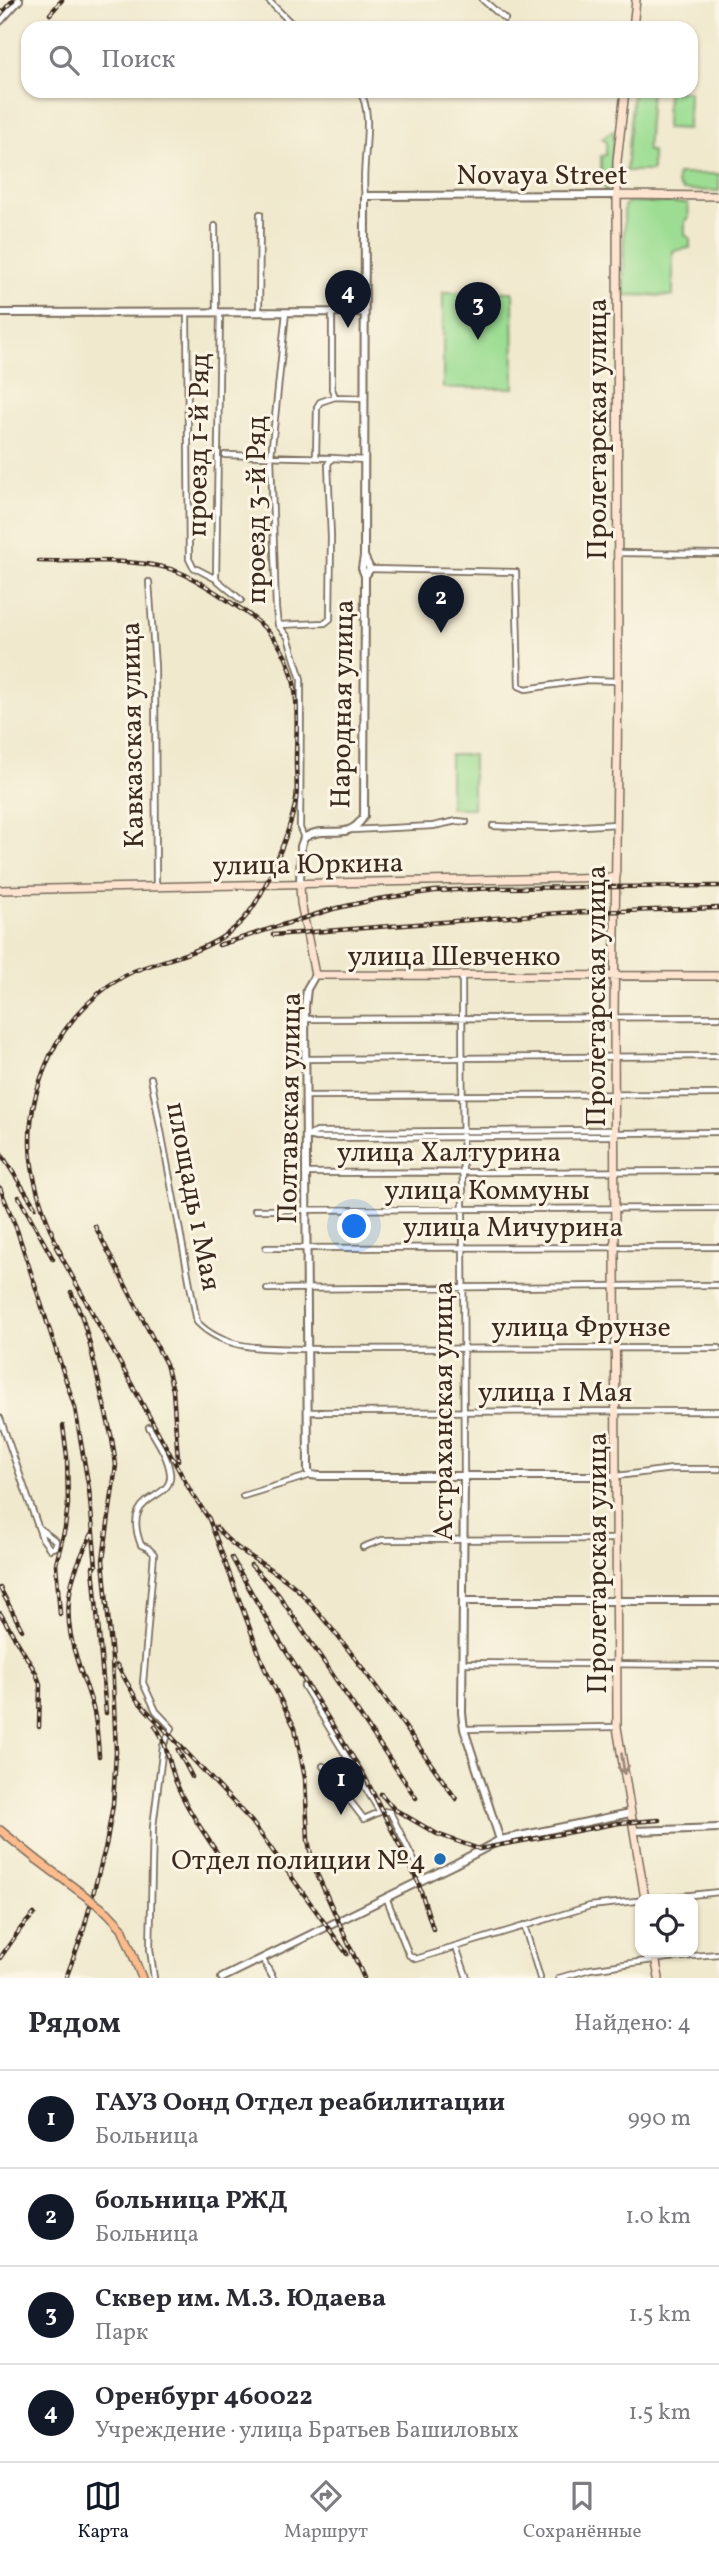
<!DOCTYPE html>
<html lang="ru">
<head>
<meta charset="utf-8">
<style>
	:root { --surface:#fff; --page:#f2f2f3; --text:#2b2b33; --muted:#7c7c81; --line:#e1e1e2; --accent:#111827 }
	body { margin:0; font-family:Vollkorn,serif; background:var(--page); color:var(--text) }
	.controls { position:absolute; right:21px; bottom:21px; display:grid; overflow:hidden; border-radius:14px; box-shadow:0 2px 5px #0004 }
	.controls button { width:63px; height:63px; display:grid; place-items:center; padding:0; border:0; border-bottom:2px solid var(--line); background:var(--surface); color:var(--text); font:35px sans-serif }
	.you { position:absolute; left:355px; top:1227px; width:24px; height:24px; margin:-18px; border:5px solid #fff; border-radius:50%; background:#1a73e8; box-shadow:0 0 0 10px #1a73e833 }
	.badge { display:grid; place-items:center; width:46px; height:46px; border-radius:50%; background:var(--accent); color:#fff; font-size:23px; font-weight:700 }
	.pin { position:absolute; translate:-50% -58px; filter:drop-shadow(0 2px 4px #0008) }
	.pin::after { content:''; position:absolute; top:37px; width:24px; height:21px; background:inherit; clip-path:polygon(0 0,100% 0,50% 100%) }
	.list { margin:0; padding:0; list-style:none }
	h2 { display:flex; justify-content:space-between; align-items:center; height:91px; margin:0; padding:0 28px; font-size:30px }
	h2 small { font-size:23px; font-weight:400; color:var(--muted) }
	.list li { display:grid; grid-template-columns:46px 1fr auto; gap:21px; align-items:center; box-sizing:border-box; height:98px; padding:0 28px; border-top:2px solid var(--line) }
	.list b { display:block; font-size:26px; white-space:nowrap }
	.list p { margin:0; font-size:23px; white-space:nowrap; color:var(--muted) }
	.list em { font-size:23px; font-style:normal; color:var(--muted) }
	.icon { flex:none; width:38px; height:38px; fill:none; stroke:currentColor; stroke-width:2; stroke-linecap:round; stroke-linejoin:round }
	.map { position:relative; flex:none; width:719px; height:1978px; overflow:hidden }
	.search { position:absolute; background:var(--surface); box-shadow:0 2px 5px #0004; left:21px; right:21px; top:21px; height:77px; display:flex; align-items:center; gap:18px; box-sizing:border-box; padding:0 24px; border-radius:21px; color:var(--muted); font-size:26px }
	.sheet { height:483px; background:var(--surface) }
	nav { display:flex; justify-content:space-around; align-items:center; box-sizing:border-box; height:98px; border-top:2px solid var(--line); background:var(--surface); font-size:19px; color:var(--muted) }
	nav a { display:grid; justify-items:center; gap:4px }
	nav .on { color:var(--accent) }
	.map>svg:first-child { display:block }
	.green { fill:#9cdd93; stroke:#6c8458; stroke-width:2 }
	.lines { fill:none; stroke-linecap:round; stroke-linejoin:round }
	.minor-casing { stroke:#7a6d5c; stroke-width:8 }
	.tertiary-casing { stroke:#7a6d5c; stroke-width:10 }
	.secondary-casing { stroke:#7a6d5c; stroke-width:10 }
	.primary-casing { stroke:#7a6d5c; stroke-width:10 }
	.minor { stroke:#fff; stroke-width:4.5 }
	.tertiary { stroke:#fff; stroke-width:6 }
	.secondary { stroke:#fde4d1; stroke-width:7 }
	.primary { stroke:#fbbb8c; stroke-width:7 }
	.rail-casing { stroke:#3b2a1e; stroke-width:4.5 }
	.rail { stroke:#fcf5e5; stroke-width:2; stroke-dasharray:5; stroke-linecap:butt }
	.primary-bridge-casing { stroke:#7a6d5c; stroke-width:10; stroke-linecap:butt }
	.primary-bridge { stroke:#fbbb8c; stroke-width:7 }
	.oneway { stroke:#9c8778 }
	.poi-dot { fill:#1f6fb2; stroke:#fcf5e5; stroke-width:2.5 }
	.labels { text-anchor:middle; stroke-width:6; stroke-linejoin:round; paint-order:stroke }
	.street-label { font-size:28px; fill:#3b2a1e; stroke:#fcf5e5 }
	.poi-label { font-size:28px; fill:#3b2a1e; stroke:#fcf5e5; text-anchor:end }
</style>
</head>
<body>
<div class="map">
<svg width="719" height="1978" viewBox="0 0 719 1978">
	<rect width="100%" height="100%" fill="#fcf5e5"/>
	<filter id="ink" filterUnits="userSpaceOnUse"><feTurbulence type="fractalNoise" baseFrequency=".0143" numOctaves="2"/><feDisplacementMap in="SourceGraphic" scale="14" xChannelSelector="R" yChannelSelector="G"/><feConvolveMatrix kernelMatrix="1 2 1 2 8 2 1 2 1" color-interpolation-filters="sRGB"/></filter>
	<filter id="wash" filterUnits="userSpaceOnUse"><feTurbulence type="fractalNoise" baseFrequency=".00686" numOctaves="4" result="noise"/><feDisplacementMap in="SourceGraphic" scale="28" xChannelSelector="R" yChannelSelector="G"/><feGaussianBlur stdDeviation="1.57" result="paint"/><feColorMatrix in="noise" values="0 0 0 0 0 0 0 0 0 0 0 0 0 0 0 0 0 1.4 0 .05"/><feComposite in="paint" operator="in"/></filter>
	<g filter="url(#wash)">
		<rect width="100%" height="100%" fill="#f0e9ce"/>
		<path class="green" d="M633 91H651L647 151H652V171H626Z
			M667 91H689L688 129 666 128Z
			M614 131 611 186 605 192V187L601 185V156L606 155V140L602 138 610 132Z
			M677 174H719V191L683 190 677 184Z
			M628 202 688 203 689 218 685 221V235L690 238V248L673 251V296L624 295V206Z
			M443 292H513L514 388H443Z
			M450 755H473V808H450Z"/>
	</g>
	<g filter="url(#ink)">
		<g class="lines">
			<g class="minor-casing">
				<path id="minor" d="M268 0 296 28
					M483 0 505 19
					M359 91C376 112 360 166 365 196
					M215 226 216 313
					M286 312 271 456 276 609 278 625 288 637 301 679 300 828 304 838
					M332 312V389L335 397
					M187 313 189 559 193 567 216 579 241 600
					M259 313 260 214
					M225 455 332 458
					M316 457 317 407 320 402 335 397 364 398
					M618 553 719 554
					M370 569 516 572 519 686 526 689 587 680 618 681
					M216 579 220 313
					M149 582 155 667 156 886
					M279 625 325 623 330 619 331 537 328 464 332 458 364 460
					M493 826 549 828 617 824
					M352 830 433 826 457 821 466 822
					M462 976 464 1475
					M305 1019 719 1017
					M305 1059 719 1056
					M151 1078 197 1322C226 1352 269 1348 307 1349L719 1348
					M305 1096 719 1094
					M306 1136 317 1132 610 1130 616 1133 719 1132
					M307 1136 317 1138 610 1136 616 1133
					M305 1173 719 1171
					M255 1210 719 1208
					M266 1248 719 1247
					M267 1289 719 1285
					M307 1412 719 1411
					M0 1418 42 1538 50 1549 55 1547 56 1541 40 1529
					M149 1427C157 1441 168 1456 170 1473 174 1503 120 1490 141 1545L148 1548 154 1554 143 1683 156 1711 172 1728 163 1746 153 1827 150 1949 154 1978
					M617 1476 672 1469H719
					M243 1496 311 1475
					M363 1547 382 1540 617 1539
					M462 1663 719 1665
					M304 1686 380 1812
					M464 1729 616 1727
					M323 1766 364 1819 382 1811 390 1812 423 1879
					M386 1897 409 1955 416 1959 590 1906 719 1892
					M524 1925 540 1978
					M456 1947 467 1978
					M262 1958 273 1978
					M559 1978 590 1969 667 1958 719 1954"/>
			</g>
			<g class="tertiary-casing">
				<path id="tertiary" d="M0 21 19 0
					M0 313 363 312
					M364 556 370 569 365 576
					M300 884 301 846 304 838C325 823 348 844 364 816L365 576 362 568 364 556 365 196 617 195
					M315 975 307 989 305 1007 308 1471 311 1475 319 1476H617
					M464 1475 462 1713 464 1729 500 1840
					M463 1601H719
					M634 1831 719 1828
					M222 1978 455 1864 500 1840 630 1813"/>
			</g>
			<g class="secondary-casing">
				<path id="secondary" d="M633 28 636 0
					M625 91 617 161 618 681 614 1017 617 1727 645 1899
					M617 195 719 196
					M300 884 301 903 315 975 719 976
					M0 890 616 877
					M654 1952 659 1978"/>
			</g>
			<g class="primary-casing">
				<path id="primary" d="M0 1830 36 1859
					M107 1912 122 1928 142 1978"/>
			</g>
			<use href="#minor" class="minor"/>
			<use href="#tertiary" class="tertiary"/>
			<use href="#secondary" class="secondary"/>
			<use href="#primary" class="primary"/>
			<g class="rail-casing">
				<path id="rail" d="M50 14 62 0
					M0 15 13 0
					M39 561C79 562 145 557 181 573 200 581 218 594 235 605 260 621 281 640 290 668 300 697 296 732 296 763 296 774 298 788 296 800 290 832 265 896 243 920 213 952 172 956 134 971 100 986 65 1022 50 1056 16 1130 29 1183 61 1254
					M273 935 560 913 719 908
					M219 945 333 909 378 899 435 891 498 888 719 886
					M0 1152 35 1207
					M0 1188 17 1230 75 1408 89 1489 96 1566
					M19 1197 53 1259
					M95 1226 166 1364 173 1390 178 1460
					M56 1247 191 1492 209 1519 265 1669 295 1728 305 1778 308 1840 313 1865 364 1978
					M216 1527C239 1557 279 1568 304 1596 360 1659 407 1731 456 1799
					M92 1534C68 1578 61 1611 77 1660 82 1677 90 1694 94 1712 97 1726 98 1741 99 1756
					M232 1558 275 1634 364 1775 418 1882 433 1929
					M251 1565 278 1594 416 1798
					M93 1567 106 1713
					M0 1588 22 1630
					M0 1613 36 1673 40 1684 39 1727
					M60 1614 56 1564 65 1528 68 1504 67 1457 63 1426
					M117 1665 137 1700 252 1822 347 1954
					M155 1726C167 1742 169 1764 176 1782 186 1808 203 1831 218 1854
					M178 1750 192 1777
					M381 1794 394 1809 437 1834 479 1849 619 1823 659 1820
					M0 1958 21 1928 34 1914
					M66 1978 83 1932 106 1845 113 1805 116 1752 112 1659 103 1560 116 1465 112 1439 89 1341 82 1317 71 1292"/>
			</g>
			<use href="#rail" class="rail"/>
			<g class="primary-bridge-casing">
				<path id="primary-bridge" d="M36 1859 107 1912"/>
			</g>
			<use href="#primary-bridge" class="primary-bridge"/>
		</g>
		<defs><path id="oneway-shaft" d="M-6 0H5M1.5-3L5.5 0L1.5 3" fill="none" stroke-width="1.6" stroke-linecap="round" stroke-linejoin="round" transform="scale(1.75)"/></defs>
		<use class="oneway" href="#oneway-shaft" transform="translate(623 1764) rotate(82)"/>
	</g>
	<circle class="poi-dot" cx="440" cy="1859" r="7"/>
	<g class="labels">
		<g class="street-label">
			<text x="542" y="184">Novaya Street</text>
			<text transform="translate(596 429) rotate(-90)" y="10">Пролетарская улица</text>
			<text transform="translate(197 445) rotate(-89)" y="10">проезд 1-й Ряд</text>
			<text transform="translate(255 510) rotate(-90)" y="10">проезд 3-й Ряд</text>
			<text transform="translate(341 704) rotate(-89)" y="10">Народная улица</text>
			<text transform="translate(131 735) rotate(-91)" y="10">Кавказская улица</text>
			<text transform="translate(308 863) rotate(-1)" y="10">улица Юркина</text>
			<text x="454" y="965">улица Шевченко</text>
			<text transform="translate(595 996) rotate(-90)" y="10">Пролетарская улица</text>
			<text transform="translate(288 1108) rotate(-89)" y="10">Полтавская улица</text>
			<text x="449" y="1161">улица Халтурина</text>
			<text x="487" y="1199">улица Коммуны</text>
			<text transform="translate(195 1196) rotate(79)" y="10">площадь 1 Мая</text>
			<text x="513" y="1236">улица Мичурина</text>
			<text x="581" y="1336">улица Фрунзе</text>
			<text x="555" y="1401">улица 1 Мая</text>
			<text transform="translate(442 1411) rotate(-90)" y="10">Астраханская улица</text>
			<text transform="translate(596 1563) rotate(-90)" y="10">Пролетарская улица</text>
		</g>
		<g class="poi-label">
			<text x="426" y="1869">Отдел полиции №4</text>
		</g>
	</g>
</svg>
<div class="controls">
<button><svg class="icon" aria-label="locate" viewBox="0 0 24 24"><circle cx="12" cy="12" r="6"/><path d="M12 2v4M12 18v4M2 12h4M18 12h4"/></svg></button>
</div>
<div class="you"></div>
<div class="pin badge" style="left:341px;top:1815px">1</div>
<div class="pin badge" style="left:441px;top:633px">2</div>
<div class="pin badge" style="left:478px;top:340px">3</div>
<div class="pin badge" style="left:348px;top:328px">4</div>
<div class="search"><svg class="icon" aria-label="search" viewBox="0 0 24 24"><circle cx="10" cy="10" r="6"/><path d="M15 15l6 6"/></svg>Поиск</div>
</div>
<section class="sheet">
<h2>Рядом<small>Найдено: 4</small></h2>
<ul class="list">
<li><span class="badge">1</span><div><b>ГАУЗ Оонд Отдел реабилитации</b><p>Больница</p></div><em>990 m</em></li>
<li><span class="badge">2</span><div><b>больница РЖД</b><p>Больница</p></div><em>1.0 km</em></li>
<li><span class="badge">3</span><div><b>Сквер им. М.З. Юдаева</b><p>Парк</p></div><em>1.5 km</em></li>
<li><span class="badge">4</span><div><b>Оренбург 460022</b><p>Учреждение · улица Братьев Башиловых</p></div><em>1.5 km</em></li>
</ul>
</section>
<nav>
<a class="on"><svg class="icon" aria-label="map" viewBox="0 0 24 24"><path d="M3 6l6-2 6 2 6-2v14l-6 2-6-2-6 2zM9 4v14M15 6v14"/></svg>Карта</a>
<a><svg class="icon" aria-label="directions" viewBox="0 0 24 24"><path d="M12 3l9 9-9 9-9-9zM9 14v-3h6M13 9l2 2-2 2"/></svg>Маршрут</a>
<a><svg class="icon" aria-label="saved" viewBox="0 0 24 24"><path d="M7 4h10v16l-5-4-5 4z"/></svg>Сохранённые</a>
</nav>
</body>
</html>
